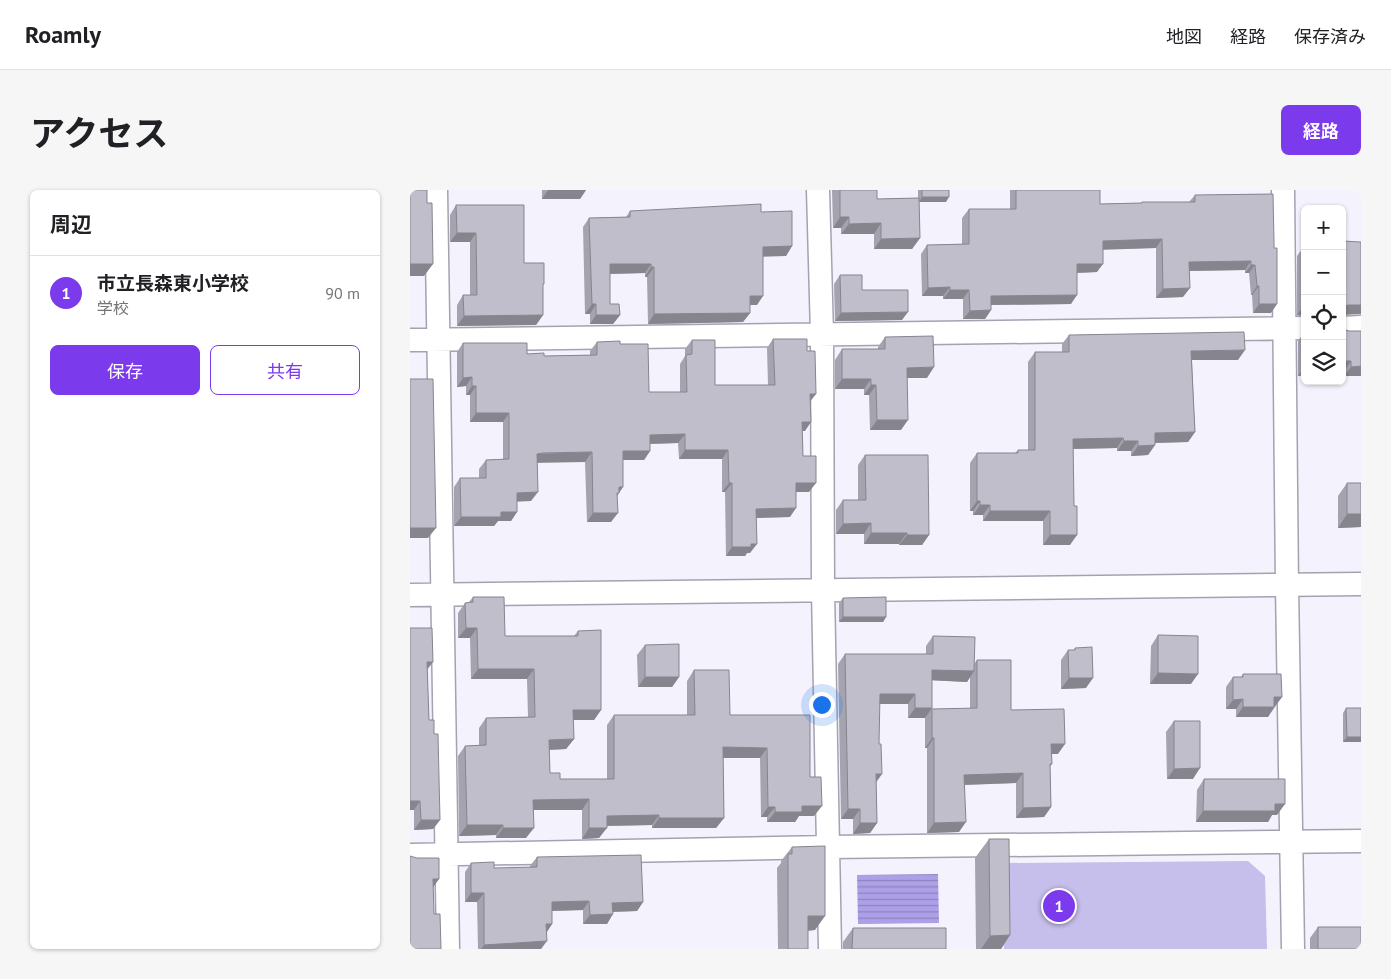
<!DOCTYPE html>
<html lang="ja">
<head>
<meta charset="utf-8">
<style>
	:root { --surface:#fff; --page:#f6f6f6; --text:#202124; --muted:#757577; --line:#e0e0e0; --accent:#7c3aed }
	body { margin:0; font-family:"PT Sans","Noto Sans JP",sans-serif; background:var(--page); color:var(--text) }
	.controls { position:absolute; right:15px; top:15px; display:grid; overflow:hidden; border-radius:8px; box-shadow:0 1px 4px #0004 }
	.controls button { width:45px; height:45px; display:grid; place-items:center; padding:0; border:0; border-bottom:1px solid var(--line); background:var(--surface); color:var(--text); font:25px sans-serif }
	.you { position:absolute; left:411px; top:514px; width:18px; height:18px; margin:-12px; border:4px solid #fff; border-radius:50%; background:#1a73e8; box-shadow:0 0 0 8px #1a73e833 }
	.badge { display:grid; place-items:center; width:32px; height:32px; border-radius:50%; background:var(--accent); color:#fff; font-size:16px; font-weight:700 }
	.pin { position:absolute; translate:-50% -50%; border:2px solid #fff; box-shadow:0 1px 5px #0006 }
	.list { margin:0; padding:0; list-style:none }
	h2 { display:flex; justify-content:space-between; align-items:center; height:65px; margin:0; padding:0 20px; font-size:21px }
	h2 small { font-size:16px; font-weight:400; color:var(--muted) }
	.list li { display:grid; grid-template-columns:32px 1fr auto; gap:15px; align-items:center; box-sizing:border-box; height:75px; padding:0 20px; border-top:1px solid var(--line) }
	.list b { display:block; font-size:19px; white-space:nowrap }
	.list p { margin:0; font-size:16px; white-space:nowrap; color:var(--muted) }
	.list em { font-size:16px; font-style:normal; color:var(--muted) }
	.actions { display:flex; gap:10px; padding:15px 20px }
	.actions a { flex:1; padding:11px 0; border:1px solid var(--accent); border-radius:8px; text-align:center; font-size:18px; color:var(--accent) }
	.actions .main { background:var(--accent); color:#fff }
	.icon { flex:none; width:28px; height:28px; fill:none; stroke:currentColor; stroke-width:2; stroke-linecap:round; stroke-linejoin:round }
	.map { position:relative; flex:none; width:951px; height:759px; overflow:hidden; border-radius:8px }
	header { display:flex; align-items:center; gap:30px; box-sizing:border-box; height:70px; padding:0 25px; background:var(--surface); border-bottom:1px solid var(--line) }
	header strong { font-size:24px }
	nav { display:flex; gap:28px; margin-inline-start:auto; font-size:18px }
	.intro { display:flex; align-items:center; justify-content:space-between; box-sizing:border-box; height:120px; padding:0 30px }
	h1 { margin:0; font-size:35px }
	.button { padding:12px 22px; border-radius:8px; background:var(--accent); color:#fff; font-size:18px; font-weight:700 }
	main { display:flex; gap:30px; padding:0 30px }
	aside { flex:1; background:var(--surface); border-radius:8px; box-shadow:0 1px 4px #0004 }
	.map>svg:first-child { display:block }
	.pitch { fill:#c6beeb }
	.water { fill:url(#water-rules) }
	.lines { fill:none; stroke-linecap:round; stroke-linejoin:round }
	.minor-casing { stroke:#a4a2af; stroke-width:25 }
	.minor { stroke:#fff; stroke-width:22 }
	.wall { fill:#a5a3af; fill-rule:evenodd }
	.shaded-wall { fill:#86858e }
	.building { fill:#c0becb; stroke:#86858e }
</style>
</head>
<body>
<header>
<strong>Roamly</strong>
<nav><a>地図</a><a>経路</a><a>保存済み</a></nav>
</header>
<div class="intro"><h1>アクセス</h1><a class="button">経路</a></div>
<main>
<aside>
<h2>周辺<small></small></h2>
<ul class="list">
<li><span class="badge">1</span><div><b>市立長森東小学校</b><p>学校</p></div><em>90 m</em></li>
</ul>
<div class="actions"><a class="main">保存</a><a>共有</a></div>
</aside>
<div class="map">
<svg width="951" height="759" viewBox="0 0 951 759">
	<defs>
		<pattern id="water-rules" width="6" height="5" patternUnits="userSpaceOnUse" patternTransform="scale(1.25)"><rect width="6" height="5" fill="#aea0e8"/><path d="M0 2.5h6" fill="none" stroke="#8e83bd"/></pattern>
	</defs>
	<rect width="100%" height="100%" fill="#f4f3fd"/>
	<path class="pitch" d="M838 671 855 686 857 759H594L592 673Z"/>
	<path class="water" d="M528 684 529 733 448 734 447 685Z"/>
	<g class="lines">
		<g class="minor-casing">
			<path id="minor" d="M26 0 38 759
				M408 0 412 144 413 400 420 759
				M873 0 877 396 883 759
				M932 138 951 137
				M0 150 895 138
				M0 405 951 394
				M0 665 419 657 951 651"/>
		</g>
		<use href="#minor" class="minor"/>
	</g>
	<path class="wall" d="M132 0H176L170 9H132Z
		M422 0H467V9L508 8V0H539L536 12H509L510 48 502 59H464V44H431V38H423Z
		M600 0H690V14L731 13 732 12H779L785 5 863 4 861 123H843L842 105H841L839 83H835V80L779 81 773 107 746 108V58L693 59 687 82 667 83 661 114 581 115V120L575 129H553V109H533V106H512L511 64 517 55 552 54V28L559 19H600Z
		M46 15 114 73 133 96V125L126 135 47 136V115L53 105H60V52H40V25Z
		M220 21 351 22 382 56 376 66H353L347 115H340V123L333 132 238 134 237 87H235V83L200 84V114L210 125 203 134H180V124H175L173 37 179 28 216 27Z
		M894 56 895 126 887 125V66Z
		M430 85 452 100 492 130 425 131 424 94Z
		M932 139 951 186H934Z
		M895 141V185L888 186V151Z
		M659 145 828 170H782L785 242 778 252 745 253V255L738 265 721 266V261H707V258L663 259 660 355H633V331H573V325H563V321H560V273L567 263H605L608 260H618V172L625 162H652V154Z
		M475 147 517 188H497L491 240H460L459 205H454V199H425V170L432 159H468V157Z
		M363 149 400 211 395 241H392L393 266 399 302H386L380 327 346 328 340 363H337L335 366H316L315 302H312V269H269L268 253 240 254V261L234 270H213V297L207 305 201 332H177L175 272H127L121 311H107V322L101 331H88L84 336H44V297L50 288H69V279L76 270 93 269V232H60V205H56V196L47 197V162L53 153 117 164 134 166 180 165V161L187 152 210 154 239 202H270V174L275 166V159L282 150 305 195H358L357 158Z
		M455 265 519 345 512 355H489V354H454V344H426V320L433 310H448V275Z
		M937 293H951V337L928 338V306Z
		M63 407 95 446H164L168 441 191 520 184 530H163L164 549 156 559 139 560 140 583 150 589H197V535L204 525H277V491L284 480 320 525 400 587 404 626H389L385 632H357V627H351L350 568H313L314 628 306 638H242V635L197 636 189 648 172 649V620H123L116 648H86V645L49 646 48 566 55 556 69 555V538L76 528 118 527 117 489H61L60 448H48V423L55 413 59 412Z
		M433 408 476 427 473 432H429V413Z
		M0 438 17 480 19 530 24 544 30 630 23 639 4 640V620H0Z
		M748 445 781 494H740L741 456Z
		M523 446 564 474 567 470 601 520 648 564H642V574L640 577 641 617 634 627 606 628V593L555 595 549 642 517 643V558H515V528H498V514H469L466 592 467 633 460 643 443 644V629H431L428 474 435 464H516V456ZM560 487V519H522V490L557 492Z
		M235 455 269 487 262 497H228L227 465Z
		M665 458 676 498 651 499V470L658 460H664Z
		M833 484 872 507 858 527H826V519H816V497L823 487H831Z
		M936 518 951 552H933V523Z
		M764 531 783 589H757L756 542Z
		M794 589 867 625H862L858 632H786L787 600Z
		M579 649 600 745 591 759H566L565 668Z
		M382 657 405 740 398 741V759H368L367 678 371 673V671Z
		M127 667 233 712 227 721 203 722 197 734H173V720L142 721V734L137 742 131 759H68L67 712H55V682L61 673 84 678H120V676Z
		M908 737 951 759H900V748Z
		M443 738 536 759H433V752Z"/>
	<path class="shaded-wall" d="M138 0H176L170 9H132Z
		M512 7H539L536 12H509Z
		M430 27H439L431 38H423Z
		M471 33 464 44H431L439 34Z
		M47 43H66L60 52H40Z
		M510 48 502 59H464L471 49Z
		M752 49 746 58 686 60 693 51Z
		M382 56 376 66 346 67 353 57Z
		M841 71 835 80 773 81 779 72Z
		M0 74H23L14 86H0Z
		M200 74H241L235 83 193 84Z
		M667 74H693L687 82 661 83Z
		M841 75H845L839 83H835Z
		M241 77H244L237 87H235Z
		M847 96H849L842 105H841Z
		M540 97 533 106H512L518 98Z
		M780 98 773 107 746 108 753 99Z
		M540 100H559L553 109H533Z
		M667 105 661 114 575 115 581 106Z
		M340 106H353L347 115H333Z
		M182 114H186L180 124H175Z
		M849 114H867L861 123H843Z
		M894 115 895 126 887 125Z
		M938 115H951V124L932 125V117Z
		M581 120 575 129H553L560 121Z
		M498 122 492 130 425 131 431 123Z
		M340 123 333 132 238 134 244 124Z
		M133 125 126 135 47 136 54 126Z
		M186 125H210L203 134H180Z
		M835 160 828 170H774L781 161Z
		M932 171H941L934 181H932Z
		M895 176V185L888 186Z
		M951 176V186H934L941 177Z
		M524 177 517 188H490L497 178Z
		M62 187 56 196 47 197 53 188Z
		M432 189H461L454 199H425Z
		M461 195H466L459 205H454Z
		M62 196H66L60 205H56Z
		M400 204H406L399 213Z
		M66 223H99L93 232H60Z
		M467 230H498L491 240H460Z
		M392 232H401L395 241H386Z
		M785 242 778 252 738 253 745 243Z
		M275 244 268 253 233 254 240 245Z
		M713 248 707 258 656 259 663 249Z
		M714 251H728L721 261H707Z
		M745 255 738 265 721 266 728 256Z
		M275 260H318L312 269H269Z
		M213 261H240L234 270H206Z
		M182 262 175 272 121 273 127 264Z
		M319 293H322L315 302H312Z
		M386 293H406L399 302H380Z
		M209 297H213L203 312Z
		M128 302 121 311 100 312 107 303Z
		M567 311H570L563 321H560Z
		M570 315H580L573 325H563Z
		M386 318 380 327 340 328 346 319Z
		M580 321H640L633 331H573Z
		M91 322H107L101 331H88L84 336H44L51 327Z
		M183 323H208L201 332H177Z
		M937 324H951V337L928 338Z
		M461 333 454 344H426L433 334Z
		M0 338H26L18 348H0Z
		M461 343H497L489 354H454Z
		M497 345H519L512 355H489Z
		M640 345H667L660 355H633Z
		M341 354H347L340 363H337L335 366H316L322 357Z
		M433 427H476L473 432H429Z
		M56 438H67L60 448H48Z
		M17 472H23L16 481Z
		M68 479H124L117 489H61Z
		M522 480 564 481 557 492 515 490Z
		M748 483 788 484 781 494H740Z
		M235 487H269L262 497H228Z
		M659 488H683L676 498 651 499Z
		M470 504H505L498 514H462Z
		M864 507H872L865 516H857Z
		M833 509 826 519H816L823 510Z
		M833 517H864L858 527H826Z
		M505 518H522L515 528H498Z
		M163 520H191L184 530H156Z
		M937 547H951V552H933Z
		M522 548H524L517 558H515Z
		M164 549 156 559 132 560 139 550Z
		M641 554H655L648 564H634Z
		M313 557 357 558 350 568H305Z
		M790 578 783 589H757L764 579Z
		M613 583 606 593 547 595 554 585Z
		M466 584H472L465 594Z
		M179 609 172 620H116L123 610Z
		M0 611H10L4 620H0Z
		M865 614H875L867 625H862L858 632H786L793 621Z
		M392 616H412L404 626H389L385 632H357L365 622Z
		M358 617H365L357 627H351Z
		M641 617 634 627 606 628 613 618Z
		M438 619H450L443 629H431Z
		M249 625 242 635 189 636 197 626Z
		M249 628H314L306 638H242Z
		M11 630H30L23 639 4 640Z
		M556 632 549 642 517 643 524 633Z
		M450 633H467L460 643 443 644Z
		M57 635H93L86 645 49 646Z
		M93 638H124L116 648H86Z
		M179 638H197L189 648 172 649Z
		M23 689H29L22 699Z
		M61 703H74L67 712H55Z
		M179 711 173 720 136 721 142 712Z
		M233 712 227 721 196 722 202 713Z
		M203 724 197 734H173L180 725Z
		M398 726H415L405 740 388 741Z
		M136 734H142L136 743Z
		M600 745 591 759H571L580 746Z
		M137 751 131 759H71L74 755Z"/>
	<path class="building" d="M0 0H17V13H22L23 74H0Z
		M430 0H467V9L509 8 510 48 471 49V33L439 34V27H430Z
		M512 0H539V7H512Z
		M606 0H690V14L732 13V12H785V5L863 4 864 52V58H867V114H849V96H847L845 75H841V71L779 72 780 98 753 99 752 49 693 51V74H667V105L581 106V120L560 121 559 100H540V97L518 98 517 55 559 54V19H606Z
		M351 14V22L382 21V56L353 57V106H340V123L244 124V77H241V74H200V114H209L210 125H186V114H182L179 28 220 27V21Z
		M46 15H114V73H134V94H133V125L54 126 53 105H67L66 43H47Z
		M932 51 951 52V115H938L932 117Z
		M894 56H895V115H894Z
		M430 85H452V100H498V122L431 123Z
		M932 139 939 141H951V176L941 177V171H932Z
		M834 142 835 160 781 161 785 242 745 243V255L728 256V251H714L713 248 663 249 664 316H667V345H640V321H580V315H570V311H567V263H608V260H625V162H659V145Z
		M523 146 524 177 497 178 498 230H467L466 195H461V189H432V159H475V147Z
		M363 149H397V161H405L406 204H400L401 232H392L393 266H406V293H386V318L346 319 347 354H341V357H322V293H319L318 260H275V244L240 245V261H213V297H209V303H207L208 323H183L182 262 133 263 127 264 128 302 107 303V322H91V327H51L50 288H76V270L99 269V223H66V196H62V187L53 188V153H117V164L134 163V166L187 165V152L210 151V154H238L239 202H277L276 165 282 164V150H305V195H365Z
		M0 189H23L26 338H0Z
		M455 265H518L519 345H497V343H461V333L433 334V310H456Z
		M937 293H951V324H937Z
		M63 407H94L95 446H168V441L191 440V520H163L164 549 139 550 140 583H150V589H204V525H285L284 480H319L320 525H400V587H411L412 616H392V622H365V617H358L357 558 313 557 314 628H249V625L197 626V638H179V609L123 610 124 638H93V635H57L55 556 76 555V528L125 527 124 479H68L67 438H56L55 413 63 412Z
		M476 407V427H433V408Z
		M0 438H22L23 472H17L19 530H24V544H28L30 630H11L10 611H0Z
		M748 445 788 446V484L748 483Z
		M523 446 565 447 564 481 522 480V518H505V504H470L469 554H471L472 584H466L467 633H450V619H438L435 464H523Z
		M269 454V487H235V455Z
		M682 457 683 488H659L658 460H665V458Z
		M567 470H601V520L654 519 655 554H641L642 574H640L641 617 613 618V583L554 585 556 632 524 633V548H522V519L567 518Z
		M833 484H871L872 507H864V517H833V509L823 510V487H833Z
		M936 518H951V547H937Z
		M764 531H790V578L764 579Z
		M794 589H875V614H865V621H793Z
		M579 649H599L600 745 580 746Z
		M415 656V726H398V759H378V664H382V657Z
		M231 665 233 712 202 713 203 724 180 725 179 711 142 712V734H136L137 751 74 755V703H61V673L84 672V678L127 677V667Z
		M0 666 7 668H29V689H23L24 724H30L31 759H0Z
		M908 737H951V759H908Z
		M443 738H536V759H442Z"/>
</svg>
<div class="controls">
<button>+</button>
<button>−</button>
<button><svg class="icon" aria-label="locate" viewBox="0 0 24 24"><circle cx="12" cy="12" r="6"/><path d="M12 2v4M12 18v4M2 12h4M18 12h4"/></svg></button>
<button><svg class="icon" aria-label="layers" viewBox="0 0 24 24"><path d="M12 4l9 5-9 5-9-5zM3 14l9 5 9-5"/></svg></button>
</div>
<div class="you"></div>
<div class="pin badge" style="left:649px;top:716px">1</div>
</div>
</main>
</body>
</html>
